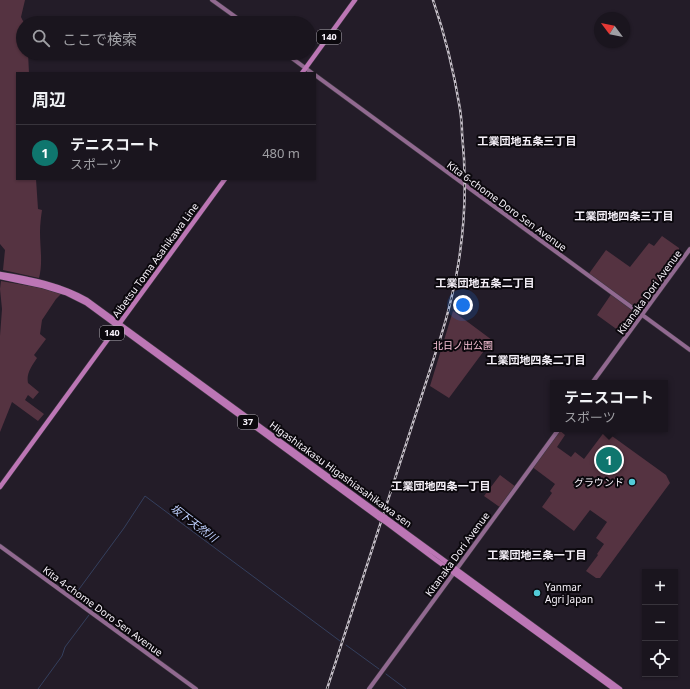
<!DOCTYPE html>
<html lang="ja">
<head>
<meta charset="utf-8">
<style>
	:root { --surface:#1a151e; --page:#231e27; --text:#f1f3f6; --muted:#9f9fa4; --line:#38343c; --accent:#0f766e }
	body { margin:0; font-family:"Noto Sans","Noto Sans JP",sans-serif; background:var(--page); color:var(--text) }
	.controls { position:absolute; right:12px; bottom:12px; display:grid; overflow:hidden; border-radius:0px; box-shadow:0 1px 3px #0004 }
	.controls button { width:36px; height:36px; display:grid; place-items:center; padding:0; border:0; border-bottom:1px solid var(--line); background:var(--surface); color:var(--text); font:20px sans-serif }
	.compass { position:absolute; left:594px; top:12px; width:36px; height:36px; border-radius:50%; background:var(--surface); box-shadow:0 1px 3px #0004; rotate:302deg }
	.you { position:absolute; left:463px; top:305px; width:14px; height:14px; margin:-10px; border:3px solid #fff; border-radius:50%; background:#1a73e8; box-shadow:0 0 0 6px #1a73e833 }
	.badge { display:grid; place-items:center; width:26px; height:26px; border-radius:50%; background:var(--accent); color:#fff; font-size:13px; font-weight:700 }
	.pin { position:absolute; translate:-50% -50%; border:2px solid #fff; box-shadow:0 1px 4px #0006 }
	.popup { position:absolute; left:550px; top:380px; width:118px; height:52px; box-sizing:border-box; display:grid; place-content:center; border-radius:0px; background:var(--surface); filter:drop-shadow(0 1px 3px #0005); font-size:13px; white-space:nowrap; color:var(--muted) }
	.popup b { font-size:15px; color:var(--text) }
	.popup::after { content:''; position:absolute; left:50%; top:100%; margin-left:-8px; border:8px solid transparent; border-top-color:var(--surface) }
	.list { margin:0; padding:0; list-style:none }
	h2 { display:flex; justify-content:space-between; align-items:center; height:52px; margin:0; padding:0 16px; font-size:17px }
	h2 small { font-size:13px; font-weight:400; color:var(--muted) }
	.list li { display:grid; grid-template-columns:26px 1fr auto; gap:12px; align-items:center; box-sizing:border-box; height:56px; padding:0 16px; border-top:1px solid var(--line) }
	.list b { display:block; font-size:15px; white-space:nowrap }
	.list p { margin:0; font-size:13px; white-space:nowrap; color:var(--muted) }
	.list em { font-size:13px; font-style:normal; color:var(--muted) }
	.icon { flex:none; width:22px; height:22px; fill:none; stroke:currentColor; stroke-width:2; stroke-linecap:round; stroke-linejoin:round }
	.map { position:relative; flex:none; width:690px; height:689px; overflow:hidden }
	.search { position:absolute; background:var(--surface); box-shadow:0 1px 3px #0004; left:16px; top:16px; width:300px; height:44px; display:flex; align-items:center; gap:10px; box-sizing:border-box; padding:0 14px; border-radius:22px; color:var(--muted); font-size:15px }
	.panel { position:absolute; background:var(--surface); box-shadow:0 1px 3px #0004; left:16px; top:72px; width:300px; height:108px; border-radius:0px }
	.map>svg:first-child { display:block }
	.green { fill:#553341 }
	.lines { fill:none; stroke-linecap:round; stroke-linejoin:round }
	.stream { stroke:#343f5d; stroke-width:1 }
	.secondary-casing { stroke:#3b363f; stroke-width:5 }
	.primary-casing { stroke:#3b363f; stroke-width:5.5 }
	.secondary { stroke:#916990; stroke-width:4 }
	.primary { stroke:#bc76b5; stroke-width:4.5 }
	.rail-casing { stroke:#c6c0c9; stroke-width:2.5 }
	.rail { stroke:#0b080d; stroke-width:1; stroke-dasharray:3; stroke-linecap:butt }
	.primary-bridge-casing { stroke:#3b363f; stroke-width:5.5; stroke-linecap:butt }
	.primary-bridge { stroke:#bc76b5; stroke-width:4.5 }
	.poi-dot { fill:#52cbd8; stroke:#0b080d; stroke-width:1.5 }
	.labels { text-anchor:middle; stroke-width:4; stroke-linejoin:round; paint-order:stroke }
	.shield { fill:#0b080d; stroke:#b0acb3; stroke-width:1 }
	.shield-label { font-size:9px; font-weight:bold; fill:#f7f2fa }
	.street-label { font-size:10px; fill:#f7f2fa; stroke:#0b080d }
	.park-label { font-size:10px; fill:#f8c2d7; stroke:#0b080d }
	.poi-label { font-size:10px; fill:#f7f2fa; stroke:#0b080d; text-anchor:end }
	.neighbourhood-label { font-size:11px; font-weight:bold; fill:#f7f2fa; stroke:#0b080d }
	.water-label { font-size:11px; font-style:italic; fill:#becffd; stroke:#0b080d }
</style>
</head>
<body>
<div class="map">
<svg width="690" height="689" viewBox="0 0 690 689">
	<rect width="100%" height="100%" fill="#231c28"/>
	<path class="green" d="M0 0H25L21 17 24 23H23V53H28L29 73H17V179H36L38 209 42 210C41 217 40 224 40 232 40 248 43 263 39 278L3 270 5 250 0 244Z
		M662 236 679 248V252L685 256 626 336 597 315 612 293 588 275 606 250 630 267 649 243 654 246Z
		M1 281 41 288 61 294 56 299 42 320 40 334 46 339 34 355 37 358C32 366 26 373 28 383L39 392 33 399 28 395 25 400 44 414 38 421 12 402 0 432V336L2 309 0 289Z
		M453 311 492 340 449 398 430 386Z
		M558 429 565 435 557 447 571 457 575 452 584 459 605 431 666 475 670 483 600 578H596L586 571 598 555 597 554 604 544 596 538 607 522 590 510 574 531 542 507 552 493 550 491 555 484 531 466Z
		M500 475 516 487 501 508 484 496Z"/>
	<g class="lines">
		<path class="stream" d="M83 602 74 596 124 528 145 496 340 641
			M86 605 92 608V610
			M346 645 379 669
			M386 674 406 689
			M38 689 62 656 65 647 89 615"/>
		<g class="secondary-casing">
			<path id="secondary" d="M212 0 244 23
				M285 53 312 73
				M315 75 690 350
				M592 383 690 249
				M0 546 196 689
				M369 689 559 429"/>
		</g>
		<g class="primary-casing">
			<path id="primary" d="M302 73 355 0
				M0 274C31 279 60 285 87 300L380 514
				M0 277 43 286 66 293 86 303 379 518
				M0 487 225 179
				M385 517 620 689
				M384 521 436 560 614 689"/>
		</g>
		<use href="#secondary" class="secondary"/>
		<use href="#primary" class="primary"/>
		<g class="rail-casing">
			<path id="rail" d="M327 689 441 336C447 317 452 297 456 277 465 230 467 181 462 133 462 125 461 116 460 109 454 72 445 35 433 0"/>
		</g>
		<use href="#rail" class="rail"/>
		<g class="primary-bridge-casing">
			<path id="primary-bridge" d="M380 514 385 517
				M379 518 384 521"/>
		</g>
		<use href="#primary-bridge" class="primary-bridge"/>
	</g>
	<g class="poi-dot">
		<circle cx="632" cy="482" r="4"/>
		<circle cx="537" cy="593" r="4"/>
	</g>
	<g class="labels">
		<g class="shield">
			<rect x="317" y="30" width="24" height="14" rx="3"/>
			<rect x="100" y="326" width="24" height="14" rx="3"/>
			<rect x="238" y="415" width="20" height="14" rx="3"/>
		</g>
		<g class="shield-label">
			<text x="329" y="40">140</text>
			<text x="112" y="336">140</text>
			<text x="248" y="425">37</text>
		</g>
		<g class="street-label">
			<text transform="translate(507 206) rotate(36)" y="4">Kita 6-chome Doro Sen Avenue</text>
			<text transform="translate(155 260) rotate(-54)" y="4">Aibetsu Toma Asahikawa Line</text>
			<text transform="translate(649 292) rotate(-54)" y="4">Kitanaka Dori Avenue</text>
			<text transform="translate(341 474) rotate(36)" y="4">Higashitakasu Higashiasahikawa sen</text>
			<text transform="translate(457 554) rotate(-54)" y="4">Kitanaka Dori Avenue</text>
			<text transform="translate(103 611) rotate(36)" y="4">Kita 4-chome Doro Sen Avenue</text>
		</g>
		<g class="park-label">
			<text x="463" y="349">北日ノ出公園</text>
		</g>
		<g class="poi-label">
			<text x="624" y="486">グラウンド</text>
			<text x="545" y="591" text-anchor="start">Yanmar<tspan x="545" dy="12">Agri Japan</tspan></text>
		</g>
		<g class="neighbourhood-label">
			<text x="527" y="145">工業団地五条三丁目</text>
			<text x="624" y="220">工業団地四条三丁目</text>
			<text x="485" y="287">工業団地五条二丁目</text>
			<text x="536" y="364">工業団地四条二丁目</text>
			<text x="441" y="490">工業団地四条一丁目</text>
			<text x="537" y="559">工業団地三条一丁目</text>
		</g>
		<g class="water-label">
			<text transform="translate(194 523) rotate(37)" y="4">坂下天然川</text>
		</g>
	</g>
</svg>
<div class="controls">
<button>+</button>
<button>−</button>
<button><svg class="icon" aria-label="locate" viewBox="0 0 24 24"><circle cx="12" cy="12" r="6"/><path d="M12 2v4M12 18v4M2 12h4M18 12h4"/></svg></button>
</div>
<svg class="compass" viewBox="-18 -18 36 36"><path d="M0-13l5 13h-10z" fill="#e53935"/><path d="M0 13l5-13h-10z" fill="#9f9fa4"/></svg>
<div class="you"></div>
<div class="pin badge" style="left:609px;top:460px">1</div>
<div class="popup"><b>テニスコート</b>スポーツ</div>
<div class="search"><svg class="icon" aria-label="search" viewBox="0 0 24 24"><circle cx="10" cy="10" r="6"/><path d="M15 15l6 6"/></svg>ここで検索</div>
<section class="panel">
<h2>周辺<small></small></h2>
<ul class="list">
<li><span class="badge">1</span><div><b>テニスコート</b><p>スポーツ</p></div><em>480 m</em></li>
</ul>
</section>
</div>
</body>
</html>
